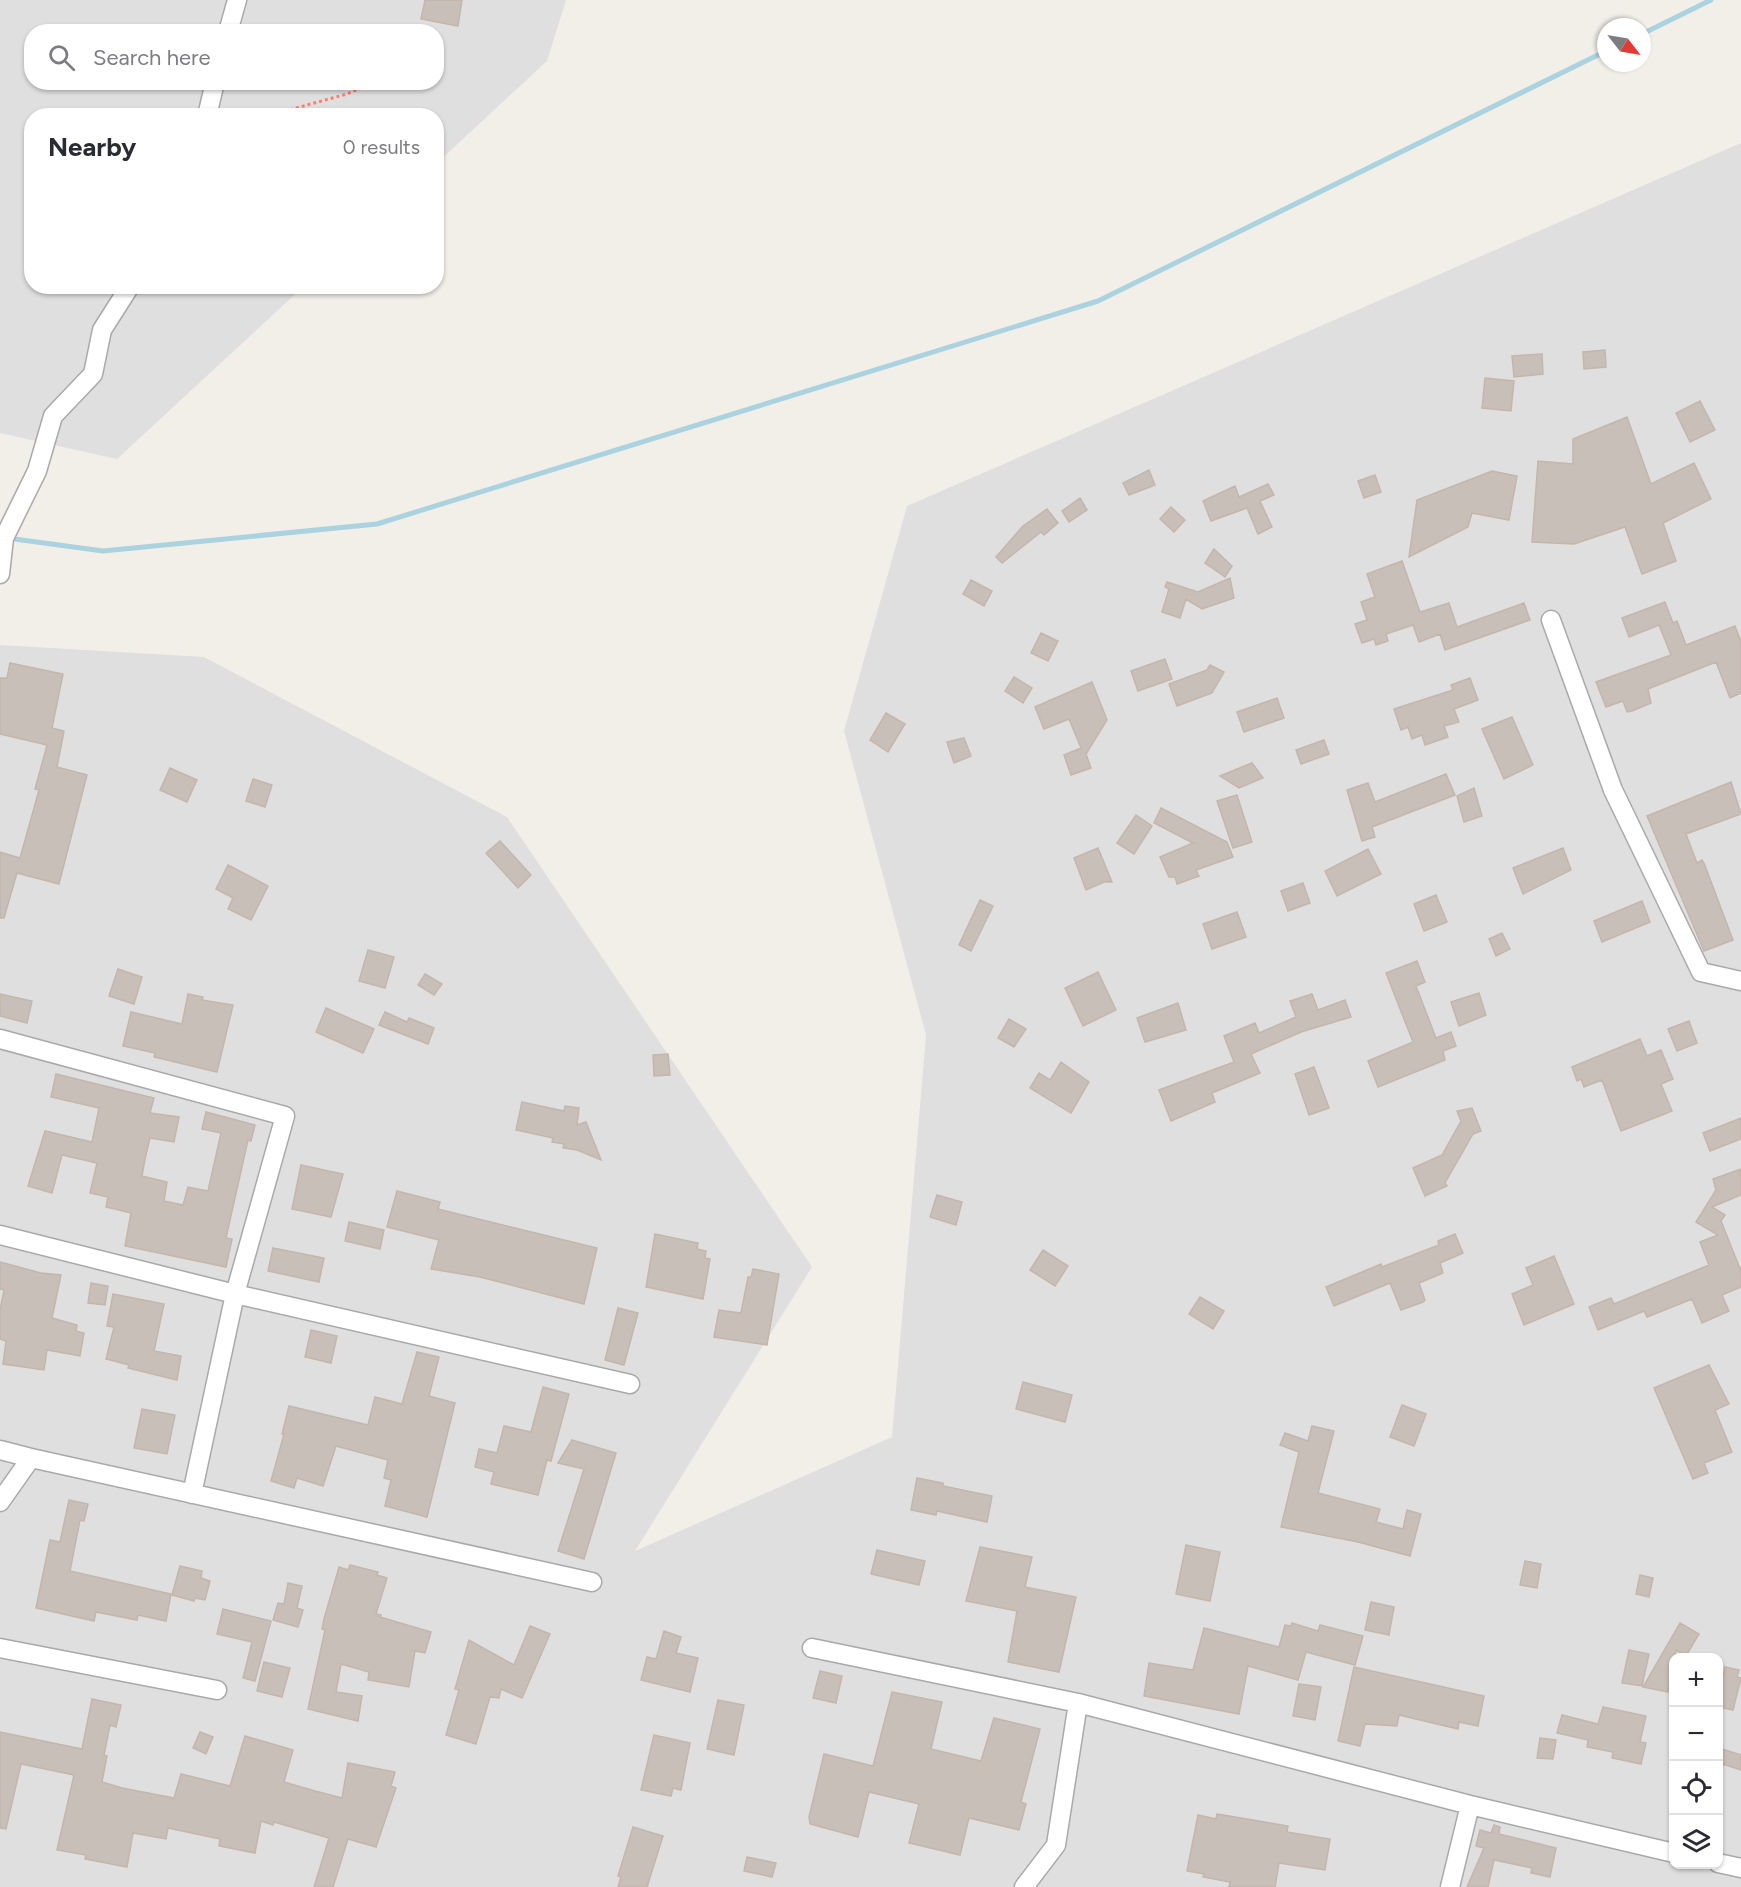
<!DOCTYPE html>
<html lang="en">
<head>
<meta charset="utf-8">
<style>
	:root { --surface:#fff; --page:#f2f2f3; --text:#2b2b33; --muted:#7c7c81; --line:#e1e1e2 }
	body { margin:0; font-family:Figtree,sans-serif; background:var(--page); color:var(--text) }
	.controls { position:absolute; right:18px; bottom:18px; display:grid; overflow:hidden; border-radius:12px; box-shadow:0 2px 4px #0004 }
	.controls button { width:54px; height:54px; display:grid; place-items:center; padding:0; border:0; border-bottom:2px solid var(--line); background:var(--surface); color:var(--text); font:30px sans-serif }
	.compass { position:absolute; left:1597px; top:18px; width:54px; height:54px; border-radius:50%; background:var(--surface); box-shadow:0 2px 4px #0004; rotate:121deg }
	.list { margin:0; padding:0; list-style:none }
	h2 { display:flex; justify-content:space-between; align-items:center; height:78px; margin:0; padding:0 24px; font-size:26px }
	h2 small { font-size:20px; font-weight:400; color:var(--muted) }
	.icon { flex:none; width:33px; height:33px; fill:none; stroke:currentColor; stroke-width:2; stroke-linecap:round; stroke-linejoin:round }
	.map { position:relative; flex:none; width:1741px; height:1887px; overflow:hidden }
	.search { position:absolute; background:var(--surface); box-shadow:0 2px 4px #0004; left:24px; top:24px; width:420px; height:66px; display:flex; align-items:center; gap:15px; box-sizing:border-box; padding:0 21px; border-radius:24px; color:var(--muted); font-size:22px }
	.panel { position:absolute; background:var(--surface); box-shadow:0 2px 4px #0004; left:24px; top:108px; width:420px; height:186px; border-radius:24px }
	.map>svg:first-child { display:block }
	.residential { fill:#e0dfdf; fill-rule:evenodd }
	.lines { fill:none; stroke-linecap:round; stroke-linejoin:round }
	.stream { stroke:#aad3df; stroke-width:5 }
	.building { fill:#c7bfb8; stroke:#c4b6ab; stroke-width:1.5 }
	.minor-casing { stroke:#a9a9a9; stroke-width:21 }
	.path { stroke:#fa8072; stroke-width:3; stroke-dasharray:3 3; stroke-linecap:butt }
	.minor { stroke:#fff; stroke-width:18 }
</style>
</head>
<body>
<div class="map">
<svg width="1741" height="1887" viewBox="0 0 1741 1887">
	<rect width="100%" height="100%" fill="#f2efe9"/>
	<path class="residential" d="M0 0H566L547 61 437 163 436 116H32V286L303 287 117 459 0 433ZM32 32H436V82H32Z
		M1741 143V1887H0V645L204 657 507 817 812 1267 635 1551 892 1437 926 1035 844 731 907 506ZM1674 1658H1718V1864H1674Z"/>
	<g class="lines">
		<path class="stream" d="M1642 34 1711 0
			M7 538 103 551 377 524 1098 301 1606 51"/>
	</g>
	<path class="building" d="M425 0H462L458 26 421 19Z
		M1605 350 1606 367 1584 369 1583 352Z
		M1542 354 1543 374 1514 377 1512 356Z
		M1485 378 1514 381 1511 411 1482 408Z
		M1700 401 1715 430 1690 442 1676 413Z
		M1627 417 1651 484 1694 463 1711 499 1663 523 1676 561 1642 574 1625 527 1574 544 1532 542 1538 461 1573 464V439Z
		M1149 470 1155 485 1129 495 1123 483Z
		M1492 471 1517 476 1509 520 1472 513 1468 527 1409 557 1417 500Z
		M1375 475 1381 492 1364 498 1358 481Z
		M1268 484 1274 495 1260 501 1272 527 1258 534 1247 508 1211 521 1203 501 1235 486 1239 497Z
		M1080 498 1087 510 1069 522 1062 511Z
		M1171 507 1185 520 1174 532 1160 519Z
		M1047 509 1058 523 1044 535 1041 532 1002 563 996 557 1023 526Z
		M1214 549 1232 566 1225 577 1205 563Z
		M1402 561 1420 612 1449 603 1457 627 1524 603 1530 620 1445 650 1440 634 1419 642 1413 625 1386 634 1388 641 1376 645 1374 639 1362 643 1355 624 1367 620 1361 602 1375 597 1367 574Z
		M1230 578 1234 598 1202 609 1186 599 1180 618 1162 612 1169 589 1165 587 1167 582 1198 592Z
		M971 580 992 591 984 606 963 594Z
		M1665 602 1673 623 1677 621 1686 645 1735 626 1741 642V693L1730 698 1716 662 1648 689 1651 703 1632 711 1627 712 1623 701 1606 707 1596 682 1671 655 1659 625 1629 637 1622 618Z
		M1041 633 1058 641 1048 661 1031 653Z
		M1165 659 1172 679 1138 691 1131 671Z
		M10 663 63 674 52 728 64 731 57 767 87 775 59 884 17 873 4 918H0V852L20 858 39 790 35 789 47 745 0 734V678H7Z
		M1210 665 1224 672 1212 693 1177 706 1169 684 1207 670Z
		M1014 677 1032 688 1023 703 1005 691Z
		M1470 678 1478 700 1454 709 1459 722 1444 726 1448 737 1425 745 1422 735 1412 739 1408 727 1401 730 1394 709 1453 690 1451 685Z
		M1092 682 1107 720 1086 754 1091 768 1071 775 1064 755 1081 748 1069 719 1044 729 1035 707Z
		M1277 698 1284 718 1244 732 1237 712Z
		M886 713 905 724 888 752 870 740Z
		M1512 717 1533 765 1504 779 1482 729Z
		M964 738 971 756 954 763 947 742Z
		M1324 740 1329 754 1301 764 1296 750Z
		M1252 763 1263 778 1239 788 1220 776Z
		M170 768 197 780 187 802 160 790Z
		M1446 774 1455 795 1372 827 1375 837 1362 841 1347 790 1368 783 1375 802Z
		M253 779 272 785 265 807 246 801Z
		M1731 782 1741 814 1686 834 1697 863 1702 860 1704 863 1733 940 1704 951 1647 816Z
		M1474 788 1482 816 1464 822 1457 796Z
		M1237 795 1252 842 1233 848 1217 801Z
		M1161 808 1227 842 1233 857 1196 870 1199 876 1177 884 1175 877H1169L1160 857 1193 843 1154 823Z
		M1136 815 1152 826 1134 854 1117 843Z
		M500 841 531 875 518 888 486 853Z
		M1098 848 1112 882H1104L1086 890 1074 858Z
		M1563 848 1571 870 1523 894 1513 868Z
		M1368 849 1381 874 1337 896 1325 871Z
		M228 865 268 886 251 920 228 909 233 898 216 889Z
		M1303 883 1310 903 1288 911 1281 891Z
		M1436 895 1447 922 1424 931 1414 904Z
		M980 900 993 906 971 951 959 945Z
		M1642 901 1650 922 1602 942 1594 921Z
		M1237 912 1246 937 1212 949 1203 924Z
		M1502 933 1510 949 1496 956 1489 939Z
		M368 950 394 957 385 988 359 981Z
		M1417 961 1425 982 1416 986 1436 1038 1451 1032 1456 1046 1443 1051 1445 1060 1378 1087 1368 1061 1413 1042 1386 973Z
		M118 969 142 977 134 1004 109 996Z
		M1098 972 1116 1010 1083 1026 1065 988Z
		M425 974 442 984 434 995 418 985Z
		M1479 993 1486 1015 1459 1026 1451 1002Z
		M0 994 32 1001 27 1023 0 1016Z
		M188 994 203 997 202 1000 233 1005 217 1072 154 1057 155 1053 123 1046 131 1012 182 1024Z
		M1312 994 1318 1010 1345 1000 1351 1017 1301 1032 1251 1054 1260 1073 1212 1093 1215 1102 1171 1121 1159 1090 1234 1062 1224 1036 1255 1023 1259 1033 1296 1017 1290 1001Z
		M1178 1003 1186 1030 1145 1042 1137 1018Z
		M326 1008 374 1029 363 1053 316 1032Z
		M385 1012 407 1022 409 1018 434 1028 428 1044 379 1025Z
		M1009 1019 1026 1029 1014 1047 998 1038Z
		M1689 1021 1697 1043 1677 1051 1668 1029Z
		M1640 1039 1647 1056 1661 1050 1673 1079 1661 1084 1672 1111 1621 1131 1602 1080 1584 1087 1581 1079 1577 1081 1572 1067Z
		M668 1054 670 1075 654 1076 653 1055Z
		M1061 1062 1089 1082 1071 1113 1030 1088 1039 1073 1050 1080Z
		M1314 1067 1329 1108 1309 1115 1295 1074Z
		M56 1074 154 1098 150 1113 179 1117 174 1142 150 1138 145 1159 142 1176 167 1182 164 1201 183 1205 188 1187 208 1191 221 1133 202 1129 206 1112 255 1125 251 1141 248 1140 226 1238 232 1239 226 1267 125 1246 131 1213 106 1207 108 1197 90 1193 97 1163 62 1155 52 1193 28 1186 45 1131 92 1142 99 1108 51 1097Z
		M522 1102 564 1111 565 1106 579 1108 577 1125 586 1122 601 1160 577 1150 563 1148 564 1144 552 1142 553 1138 516 1130Z
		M1472 1108 1481 1131 1473 1134 1445 1183 1447 1186 1425 1196 1413 1168 1442 1155 1461 1121 1457 1111Z
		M1741 1118V1139L1710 1151 1703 1133Z
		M301 1165 343 1174 331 1217 292 1209Z
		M1741 1169V1195L1712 1207 1725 1215 1721 1221 1741 1271V1287L1722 1295 1729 1311 1702 1323 1692 1299 1647 1317 1644 1311 1598 1330 1589 1307 1611 1298 1614 1304 1709 1265 1700 1242 1718 1235 1696 1222 1716 1190 1713 1179Z
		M397 1191 440 1202 438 1209 597 1248 584 1304 480 1277 431 1269 439 1240 387 1227Z
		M937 1195 962 1202 956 1225 930 1217Z
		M349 1222 384 1230 380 1249 345 1241Z
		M655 1234 698 1243 697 1249 706 1251 705 1258 710 1259 703 1299 646 1287Z
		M1455 1234 1463 1253 1440 1263 1443 1273 1419 1283 1425 1300 1423 1302 1401 1310 1390 1283 1334 1306 1326 1287 1381 1264 1382 1267 1439 1245 1438 1241Z
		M273 1248 324 1258 319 1282 268 1271Z
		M1043 1250 1068 1266 1055 1286 1030 1270Z
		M1554 1256 1574 1304 1524 1325 1512 1294 1533 1285 1526 1268Z
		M0 1262 41 1273 61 1275 52 1318 77 1325 76 1331 84 1333 80 1356 47 1350 44 1370 3 1364 6 1341 0 1339V1310L4 1290 0 1289Z
		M753 1269 779 1274 767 1345 714 1337 719 1310 741 1313 748 1277H751Z
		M91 1283 108 1286 105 1305 88 1303Z
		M113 1294 164 1304 154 1351 181 1356 177 1380 128 1368 129 1365 106 1359 114 1327 107 1326Z
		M1200 1297 1224 1311 1213 1329 1189 1314Z
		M618 1308 638 1313 624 1365 605 1360Z
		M311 1330 337 1336 331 1363 305 1357Z
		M417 1352 439 1357 429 1396 455 1403 427 1517 385 1506 391 1480 384 1478 388 1460 336 1446 323 1486 297 1478 294 1488 271 1481 284 1434H282L289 1406 368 1425 375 1397 402 1404Z
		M1709 1365 1729 1404 1715 1410 1732 1452 1704 1463 1708 1473 1693 1479 1654 1388Z
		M1023 1382 1072 1395 1065 1422 1016 1409Z
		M543 1387 569 1394 551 1461 547 1460 538 1495 491 1484 494 1472 475 1467 479 1449 497 1453 504 1426 531 1432Z
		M1402 1405 1426 1414 1414 1446 1390 1437Z
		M142 1409 175 1415 167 1454 134 1448Z
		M1312 1426 1334 1431 1318 1493 1380 1509 1376 1522 1403 1529 1407 1510 1421 1514 1410 1556 1358 1542 1281 1527 1299 1452 1280 1445 1285 1433 1308 1441Z
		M572 1440 616 1453 584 1559 558 1551 584 1469 558 1463Z
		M917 1478 943 1483V1486L992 1496 987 1522 937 1511 936 1515 911 1510Z
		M69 1500 88 1504 84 1521 80 1520 70 1571 171 1594 166 1621 138 1615 137 1620 96 1612 94 1621 36 1608 50 1540 60 1542Z
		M1186 1545 1220 1552 1210 1601 1176 1594Z
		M980 1547 1032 1557 1025 1587 1076 1597 1059 1672 1008 1662 1017 1611 966 1601Z
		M877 1550 925 1561 919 1585 871 1574Z
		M1525 1561 1541 1564 1537 1588 1520 1585Z
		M350 1565 378 1572 377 1575 387 1578 376 1614 381 1615 380 1617 431 1632 425 1653 415 1651 409 1687 368 1680 369 1672 341 1664 336 1692 362 1696 358 1721 308 1709 325 1630 322 1629 324 1619 339 1567 348 1570Z
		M180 1566 202 1571 201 1578 210 1581 205 1600 195 1598 194 1601 172 1595Z
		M1640 1575 1653 1578 1649 1597 1636 1594Z
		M288 1583 302 1586 297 1608 303 1610 298 1627 273 1620 278 1603 284 1604Z
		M1371 1602 1394 1607 1389 1635 1365 1630Z
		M223 1609 271 1621 255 1681 243 1678 252 1642 217 1634Z
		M1292 1623 1318 1631 1320 1625 1363 1636 1355 1665 1306 1652 1298 1680 1248 1666 1239 1714 1144 1696 1149 1663 1193 1670 1204 1628 1279 1647 1285 1625 1291 1626Z
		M1680 1623 1699 1634 1686 1656 1676 1650 1668 1692 1643 1687Z
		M530 1626 550 1634 522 1698 501 1689 499 1698 490 1697 476 1744 446 1735 459 1690 455 1689 469 1640 514 1665Z
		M664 1631 681 1637 676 1653 698 1658 690 1692 641 1680 647 1657 656 1659Z
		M1629 1650 1649 1654 1642 1686 1622 1683Z
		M264 1662 290 1668 282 1697 257 1691Z
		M1354 1667 1484 1696 1478 1726 1459 1722 1458 1729 1399 1715 1397 1726 1365 1724 1360 1746 1338 1741Z
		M1725 1667 1739 1670 1737 1677 1741 1678 1733 1710 1719 1707V1686H1721Z
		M820 1671 842 1676 836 1703 813 1698Z
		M1299 1684 1321 1687 1315 1720 1293 1716Z
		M892 1692 942 1702 931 1749 981 1761 994 1718 1040 1729 1021 1802 1026 1804 1019 1830 969 1818 960 1855 909 1843 919 1804 869 1792 858 1837 810 1824 809 1817 824 1754 873 1766Z
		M92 1699 121 1705 116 1727 110 1725 104 1755 107 1756 102 1782 122 1788 174 1798 181 1774 230 1786 245 1736 293 1750 284 1782 315 1791 342 1798 348 1763 395 1772 391 1786 396 1788 376 1847 348 1839 333 1887H314L329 1838 274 1822 273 1825 261 1821 255 1853 219 1846 220 1839 168 1828 166 1839 133 1833 127 1867 85 1859 86 1855 57 1850 74 1775 21 1764 6 1829 0 1828V1732L82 1749Z
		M718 1700 744 1705 734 1755 707 1749Z
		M1603 1707 1646 1716 1640 1742 1646 1743 1641 1764 1612 1758 1613 1752 1587 1747 1588 1740 1557 1733 1562 1715 1598 1724Z
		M200 1732 213 1737 206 1754 193 1748Z
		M654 1735 690 1743 681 1790 673 1788 671 1796 641 1790Z
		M1540 1738 1556 1740 1553 1759 1537 1758Z
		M1719 1748 1741 1755V1770L1719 1763Z
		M1217 1814 1288 1826 1287 1832 1330 1839 1325 1870 1279 1863 1275 1887H1229L1230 1882 1203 1877 1204 1874 1187 1871 1198 1815 1216 1819Z
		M1494 1825 1500 1827 1499 1834 1556 1848 1550 1877 1531 1873 1532 1868 1494 1860 1488 1887H1467L1484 1848 1476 1846 1480 1830 1491 1833Z
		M633 1827 663 1836 647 1887H618L621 1877 618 1876Z
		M747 1857 776 1863 772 1877 744 1871Z"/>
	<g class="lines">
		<g class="minor-casing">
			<path id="minor" d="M228 32 237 0
				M207 116 215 82
				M0 574 4 538 37 471 53 416 93 374 102 330 130 286
				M1551 620 1613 790 1701 972 1741 981
				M0 1039 285 1116 235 1294 192 1494
				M0 1235 235 1294 630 1384
				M0 1450 31 1458
				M0 1502 31 1458 592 1582
				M0 1648 217 1690
				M812 1648 1078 1703 1470 1805 1674 1853
				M1718 1863 1741 1868
				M1024 1887 1056 1845 1078 1703
				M1450 1887 1470 1805"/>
		</g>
		<path class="path" d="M267 116 347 94 373 82"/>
		<use href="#minor" class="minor"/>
	</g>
</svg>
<div class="controls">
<button>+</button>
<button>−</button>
<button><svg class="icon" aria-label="locate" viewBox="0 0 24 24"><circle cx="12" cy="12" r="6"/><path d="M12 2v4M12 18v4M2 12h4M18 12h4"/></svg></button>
<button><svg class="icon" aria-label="layers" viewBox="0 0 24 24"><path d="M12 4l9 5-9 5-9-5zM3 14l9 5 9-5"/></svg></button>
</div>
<svg class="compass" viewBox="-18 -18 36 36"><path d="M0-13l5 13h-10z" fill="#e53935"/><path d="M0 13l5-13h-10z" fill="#7c7c81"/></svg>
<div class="search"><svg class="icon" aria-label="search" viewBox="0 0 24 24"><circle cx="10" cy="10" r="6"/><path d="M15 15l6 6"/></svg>Search here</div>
<section class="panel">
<h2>Nearby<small>0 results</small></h2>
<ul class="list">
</ul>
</section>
</div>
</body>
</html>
